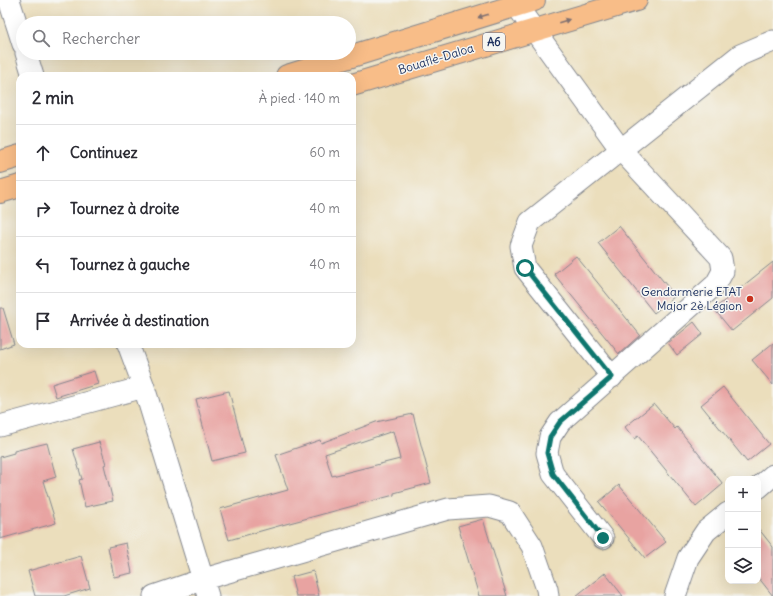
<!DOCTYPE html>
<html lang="fr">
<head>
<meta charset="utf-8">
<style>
	:root { --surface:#fff; --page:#f7f7f7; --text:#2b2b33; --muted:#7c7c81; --line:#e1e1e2 }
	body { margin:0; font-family:Delius,sans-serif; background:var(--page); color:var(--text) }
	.controls { position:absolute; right:12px; bottom:12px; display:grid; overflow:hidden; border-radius:8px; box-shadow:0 4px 16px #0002 }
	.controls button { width:36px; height:36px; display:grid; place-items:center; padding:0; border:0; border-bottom:1px solid var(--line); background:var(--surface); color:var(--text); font:20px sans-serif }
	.stop { position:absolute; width:12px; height:12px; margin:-9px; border:3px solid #0f766e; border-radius:50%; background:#fff }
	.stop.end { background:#0f766e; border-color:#fff; box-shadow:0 1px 4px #0008 }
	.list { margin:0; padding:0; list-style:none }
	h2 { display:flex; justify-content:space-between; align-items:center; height:52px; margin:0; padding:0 16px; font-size:17px }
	h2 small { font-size:13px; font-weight:400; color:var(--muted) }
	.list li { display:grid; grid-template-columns:26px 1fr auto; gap:12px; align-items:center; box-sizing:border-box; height:56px; padding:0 16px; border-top:1px solid var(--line) }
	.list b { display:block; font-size:15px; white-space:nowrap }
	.list em { font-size:13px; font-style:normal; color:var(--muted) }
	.icon { flex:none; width:22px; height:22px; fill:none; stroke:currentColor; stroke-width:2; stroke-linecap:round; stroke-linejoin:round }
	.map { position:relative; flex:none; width:773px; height:596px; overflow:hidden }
	.search { position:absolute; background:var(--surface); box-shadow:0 4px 16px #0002; left:16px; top:16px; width:340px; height:44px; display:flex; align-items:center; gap:10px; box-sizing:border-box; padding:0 14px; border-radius:22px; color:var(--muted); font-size:15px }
	.panel { position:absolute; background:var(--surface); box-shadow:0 4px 16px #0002; left:16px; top:72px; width:340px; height:276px; border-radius:12px }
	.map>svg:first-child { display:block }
	.building { fill:#e8a3a1; fill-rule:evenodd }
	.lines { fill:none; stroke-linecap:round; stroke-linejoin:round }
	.minor-casing { stroke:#83868d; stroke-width:23 }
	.highway-casing { stroke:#83868d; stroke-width:24 }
	.minor { stroke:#fff; stroke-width:21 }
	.highway { stroke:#f8bd88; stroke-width:22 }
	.oneway { fill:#7e6f71 }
	.route { stroke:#0f766e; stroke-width:5 }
	.poi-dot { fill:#c8321e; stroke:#f6f6f2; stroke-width:1.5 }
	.labels { text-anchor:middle; stroke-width:3; stroke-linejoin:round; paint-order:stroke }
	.shield { fill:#f6f6f2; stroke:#5d6b8a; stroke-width:1 }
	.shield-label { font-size:11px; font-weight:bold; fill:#1b2f5e }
	.street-label { font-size:12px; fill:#1b2f5e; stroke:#f6f6f2 }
	.poi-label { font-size:12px; fill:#1b2f5e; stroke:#f6f6f2; text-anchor:end }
</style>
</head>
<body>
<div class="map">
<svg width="773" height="596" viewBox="0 0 773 596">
	<rect width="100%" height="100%" fill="#f6f6f2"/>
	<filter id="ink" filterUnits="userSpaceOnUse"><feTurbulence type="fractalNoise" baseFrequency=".025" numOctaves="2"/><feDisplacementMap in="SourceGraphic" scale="8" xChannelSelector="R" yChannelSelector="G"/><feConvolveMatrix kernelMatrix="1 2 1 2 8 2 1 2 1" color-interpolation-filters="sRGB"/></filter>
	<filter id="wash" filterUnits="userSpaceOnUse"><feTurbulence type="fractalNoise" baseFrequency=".012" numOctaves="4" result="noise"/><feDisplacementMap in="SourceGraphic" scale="16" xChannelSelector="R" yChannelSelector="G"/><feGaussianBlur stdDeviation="0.9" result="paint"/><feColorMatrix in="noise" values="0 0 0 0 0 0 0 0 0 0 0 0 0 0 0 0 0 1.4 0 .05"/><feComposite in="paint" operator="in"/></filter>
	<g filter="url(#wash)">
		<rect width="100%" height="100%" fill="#ebdebc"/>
		<g id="blocks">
			<path class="building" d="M619 226 675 296 654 313 598 243Z
				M576 256 640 335 619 354 554 274Z
				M773 262V298L732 331 714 309Z
				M0 308H3L14 344 0 349Z
				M694 322 703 334 677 355 668 343Z
				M773 343V385L752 360Z
				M94 371 98 384 56 397 52 384Z
				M723 387 769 444 747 462 701 405Z
				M229 391 245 453 212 461 196 399Z
				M654 404 675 429 677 427 723 484 696 507 638 436 634 439 625 427Z
				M413 414 431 483 394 493V495L282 525 229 540 220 509 288 490 276 455 320 440 321 443 376 422ZM393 431 400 459 332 476 325 454Z
				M99 442 106 464 104 465 113 501 85 507 79 480 82 479 73 449Z
				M47 443 56 477 43 481 56 523 0 539V457L14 453V451Z
				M619 485 666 542 645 558 599 502Z
				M483 519 507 596H479L458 526Z
				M758 528 773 547V596L758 577Z
				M126 543 132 573 114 577 108 547Z
				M81 556 90 588 64 596H35L28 571Z
				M313 571 319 596H296L291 577Z
				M605 573 623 596H576Z"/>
		</g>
	</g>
	<g filter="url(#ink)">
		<use href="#blocks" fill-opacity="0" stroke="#83868d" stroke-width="1"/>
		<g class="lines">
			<g class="minor-casing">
				<path id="minor" d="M9 0 23 44
					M516 5 621 150 721 258 723 271 716 284 560 422 550 437 547 453 553 474 603 538
					M26 53 33 76
					M128 344 144 387 208 596
					M612 377 525 268 521 246 530 222 740 55 773 41
					M0 426 144 387
					M758 488 773 475
					M154 596 204 579 448 509 489 506 510 512 532 546 547 589 548 596
					M675 596 688 558 706 531 728 513"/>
			</g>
			<g class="highway-casing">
				<path id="highway" d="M287 76 534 0
					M352 85 636 0
					M0 162 20 156
					M0 192 20 186"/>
			</g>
			<use href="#minor" class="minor"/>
			<use href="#highway" class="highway"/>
		</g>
		<defs><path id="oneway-solid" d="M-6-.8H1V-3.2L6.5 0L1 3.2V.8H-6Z"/></defs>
		<g class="oneway">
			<use href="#oneway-solid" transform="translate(483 16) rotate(163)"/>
			<use href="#oneway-solid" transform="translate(564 21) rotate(-17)"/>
		</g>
	</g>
	<g class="lines" filter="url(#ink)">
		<path class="route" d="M525 268 612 377 560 422 550 437 547 453 553 474 603 538"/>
	</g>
	<circle class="poi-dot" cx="750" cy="299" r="4"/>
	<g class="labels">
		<rect class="shield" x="483" y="33" width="22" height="18" rx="3"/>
		<g class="shield-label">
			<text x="494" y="46">A6</text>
		</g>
		<g class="street-label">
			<text transform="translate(436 59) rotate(-17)" y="4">Bouaflé-Daloa</text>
		</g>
		<g class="poi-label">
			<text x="742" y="296">Gendarmerie ETAT<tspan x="742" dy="14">Major 2è Légion</tspan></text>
		</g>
	</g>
</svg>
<div class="controls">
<button>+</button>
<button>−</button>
<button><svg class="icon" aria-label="layers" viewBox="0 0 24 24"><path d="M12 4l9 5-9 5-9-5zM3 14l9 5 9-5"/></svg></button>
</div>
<div class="stop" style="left:525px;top:268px"></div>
<div class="stop end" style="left:603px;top:538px"></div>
<div class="search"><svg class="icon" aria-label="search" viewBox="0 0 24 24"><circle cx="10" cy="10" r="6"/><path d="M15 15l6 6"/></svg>Rechercher</div>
<section class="panel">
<h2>2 min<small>À pied · 140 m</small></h2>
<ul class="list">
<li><svg class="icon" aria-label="ahead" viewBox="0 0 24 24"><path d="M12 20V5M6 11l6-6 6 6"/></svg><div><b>Continuez</b></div><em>60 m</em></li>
<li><svg class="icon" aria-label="right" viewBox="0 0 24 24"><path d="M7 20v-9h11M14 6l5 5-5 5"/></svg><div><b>Tournez à droite</b></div><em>40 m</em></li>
<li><svg class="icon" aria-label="left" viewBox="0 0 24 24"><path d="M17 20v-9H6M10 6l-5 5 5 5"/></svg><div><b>Tournez à gauche</b></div><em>40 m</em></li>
<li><svg class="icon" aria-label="arrive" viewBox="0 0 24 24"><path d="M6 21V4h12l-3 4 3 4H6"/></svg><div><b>Arrivée à destination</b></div></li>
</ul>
</section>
</div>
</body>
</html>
